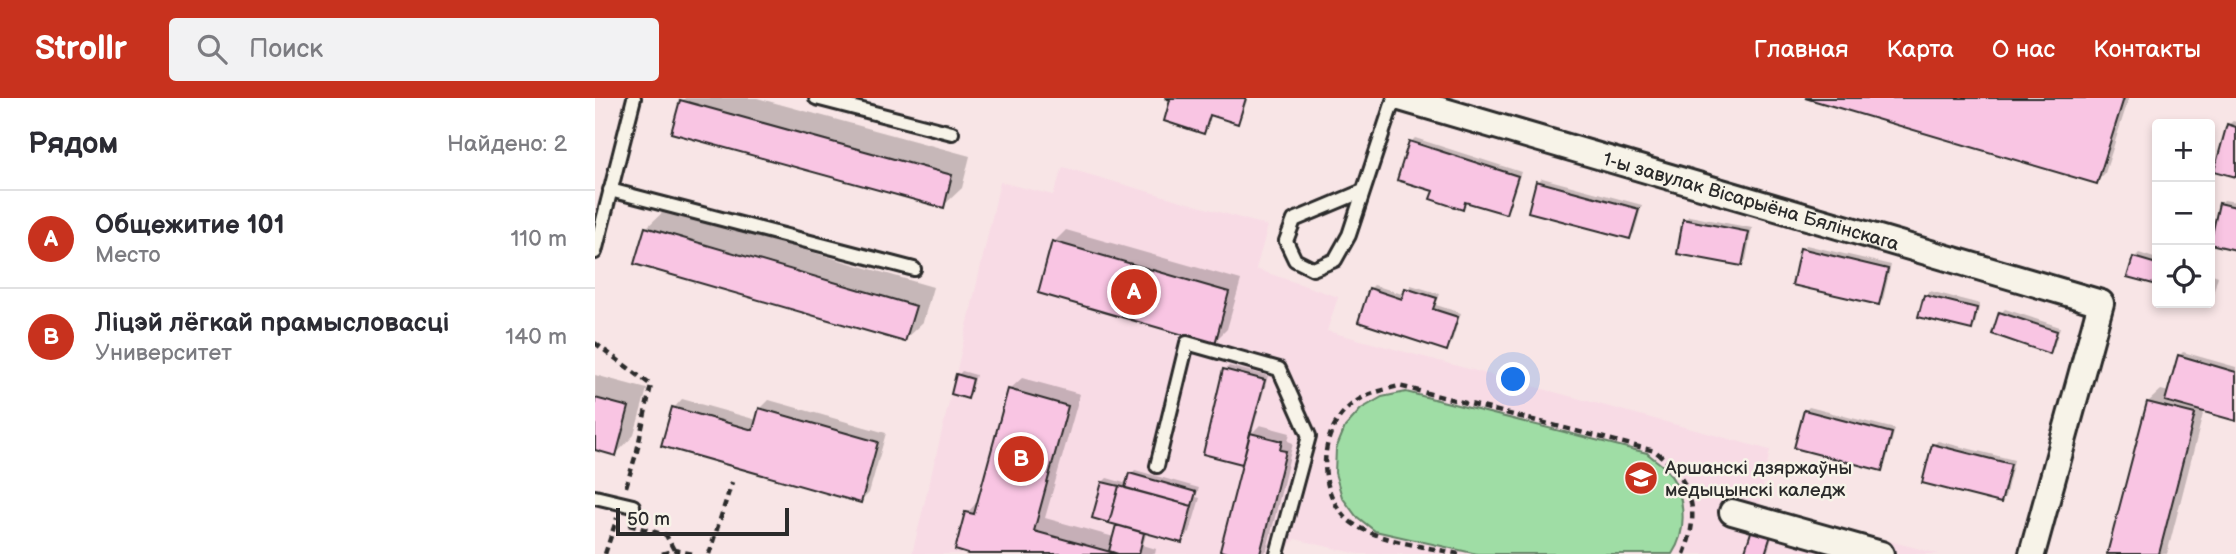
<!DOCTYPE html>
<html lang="ru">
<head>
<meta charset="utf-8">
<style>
	:root { --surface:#fff; --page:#f2f2f3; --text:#2b2b33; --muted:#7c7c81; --line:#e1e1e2; --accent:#c8321e }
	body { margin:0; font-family:"Balsamiq Sans",sans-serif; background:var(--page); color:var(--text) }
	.controls { position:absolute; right:21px; top:21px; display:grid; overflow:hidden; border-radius:7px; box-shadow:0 4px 10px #0003 }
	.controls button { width:63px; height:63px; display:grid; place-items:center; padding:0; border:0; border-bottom:2px solid var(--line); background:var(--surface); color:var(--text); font:35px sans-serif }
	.scale { position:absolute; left:21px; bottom:18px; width:173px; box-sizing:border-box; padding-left:7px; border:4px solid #2b2b2b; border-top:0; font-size:19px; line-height:24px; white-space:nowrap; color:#2b2b2b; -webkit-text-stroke:5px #f7f3e8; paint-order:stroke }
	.you { position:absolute; left:919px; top:282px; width:24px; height:24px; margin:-18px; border:5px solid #fff; border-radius:50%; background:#1a73e8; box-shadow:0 0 0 10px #1a73e833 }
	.badge { display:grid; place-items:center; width:46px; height:46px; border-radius:50%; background:var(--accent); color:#fff; font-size:23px; font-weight:700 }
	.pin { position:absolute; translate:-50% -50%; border:4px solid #fff; box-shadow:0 2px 7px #0006 }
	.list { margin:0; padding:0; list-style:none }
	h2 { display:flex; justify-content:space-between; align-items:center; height:91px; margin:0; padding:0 28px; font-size:30px }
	h2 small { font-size:23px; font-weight:400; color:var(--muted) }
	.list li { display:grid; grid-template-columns:46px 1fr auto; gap:21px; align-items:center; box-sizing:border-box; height:98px; padding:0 28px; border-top:2px solid var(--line) }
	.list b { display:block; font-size:26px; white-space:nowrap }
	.list p { margin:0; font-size:23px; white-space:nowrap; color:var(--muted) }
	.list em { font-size:23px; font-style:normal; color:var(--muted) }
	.icon { flex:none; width:38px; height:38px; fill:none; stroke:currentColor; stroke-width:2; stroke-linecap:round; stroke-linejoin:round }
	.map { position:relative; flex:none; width:1641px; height:456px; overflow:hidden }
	header { display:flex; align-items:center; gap:42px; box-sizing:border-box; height:98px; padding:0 35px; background:var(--accent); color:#fff }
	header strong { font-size:33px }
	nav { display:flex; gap:38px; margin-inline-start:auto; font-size:24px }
	.search { width:490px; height:63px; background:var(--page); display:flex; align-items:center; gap:18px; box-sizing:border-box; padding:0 24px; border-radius:7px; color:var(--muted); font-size:26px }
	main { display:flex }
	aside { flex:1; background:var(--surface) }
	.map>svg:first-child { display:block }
	.built { fill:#f8dbe5 }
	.green { fill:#9fdda5; stroke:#658468; stroke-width:2 }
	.shadow { fill:#0003 }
	.building { fill:#f9c5e3; stroke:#2b2b2b; stroke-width:2 }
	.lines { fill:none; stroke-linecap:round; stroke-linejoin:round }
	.service-casing { stroke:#2b2b2b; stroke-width:18 }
	.minor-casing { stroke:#2b2b2b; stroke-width:30 }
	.path { stroke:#2b2b2b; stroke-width:4.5; stroke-dasharray:7 5; stroke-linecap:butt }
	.service { stroke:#f7f3e8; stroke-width:12 }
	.minor { stroke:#f7f3e8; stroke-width:24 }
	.labels { text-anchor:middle; stroke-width:5; stroke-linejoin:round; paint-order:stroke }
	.street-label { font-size:19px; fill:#2b2b2b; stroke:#f7f3e8 }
	.poi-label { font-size:19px; fill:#2b2b2b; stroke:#f7f3e8; text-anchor:start }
</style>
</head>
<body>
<header>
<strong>Strollr</strong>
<div class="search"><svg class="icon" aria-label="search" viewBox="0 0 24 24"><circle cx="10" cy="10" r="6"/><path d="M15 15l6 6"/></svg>Поиск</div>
<nav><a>Главная</a><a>Карта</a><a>О нас</a><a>Контакты</a></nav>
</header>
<main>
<aside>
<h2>Рядом<small>Найдено: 2</small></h2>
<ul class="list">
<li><span class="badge">A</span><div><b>Общежитие 101</b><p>Место</p></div><em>110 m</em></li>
<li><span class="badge">B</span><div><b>Ліцэй лёгкай прамысловасці</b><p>Университет</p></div><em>140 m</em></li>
</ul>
</aside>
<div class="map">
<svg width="1641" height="456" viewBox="0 0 1641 456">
	<rect width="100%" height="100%" fill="#f8e5e6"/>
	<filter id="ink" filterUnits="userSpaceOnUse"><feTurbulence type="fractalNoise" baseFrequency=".0143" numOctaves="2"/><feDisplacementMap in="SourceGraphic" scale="14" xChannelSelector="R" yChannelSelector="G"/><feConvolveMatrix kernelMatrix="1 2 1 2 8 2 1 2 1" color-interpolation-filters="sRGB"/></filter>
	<g filter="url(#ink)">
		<path class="built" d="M468 69 673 128 661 171 743 199 732 233 1175 352 1164 409 1344 456H763L700 441 687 456H317L356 296 373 301 378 281 361 276 405 84 458 97Z"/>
		<path class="green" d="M811 294 1052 355C1057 360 1064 364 1069 369 1090 391 1094 431 1077 456H882L780 433 761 418 747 399 740 375 741 351 750 329 766 311 787 299Z"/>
		<path class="shadow" d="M90 0H162L375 58 367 90 348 108 87 3Z
			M575 0H653L646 19 642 24 617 16 612 30 608 34Z
			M1217 0H1534L1510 75 1502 84Z
			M1638 23 1641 24V77L1621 71 1633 27Z
			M820 40 926 74 914 110 910 114 875 96 867 110 840 92 816 44Z
			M947 80 1047 107 1039 135 1035 139 943 84Z
			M1629 102 1641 104V150L1616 144 1625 106Z
			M70 112 338 189 328 224 309 242 51 130Z
			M1094 118 1157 130 1151 162 1147 167 1090 122Z
			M471 132 646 182 632 231 619 244 459 144Z
			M1211 147 1296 167 1288 201 1284 206 1207 151Z
			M1544 155 1562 161V185L1534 177 1539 160Z
			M1615 175 1623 178 1618 196 1615 199Z
			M779 187 810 197 816 187 845 196 841 207 866 215 856 246 852 251 775 191Z
			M1335 193 1385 206 1380 226 1376 230 1331 197Z
			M1410 211 1465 229 1459 249 1455 254 1406 215Z
			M1588 254 1641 269V321L1609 312 1572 456H1514L1553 304 1566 292 1574 294 1584 258Z
			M634 268 673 278 657 335 665 327 695 335 693 343 698 345 672 452 668 456H644L650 360 646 364 630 272Z
			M367 273 381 277 376 295 372 299 363 277Z
			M0 277 52 291 39 337 21 356 0 350Z
			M427 280 485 296 450 420 519 439 524 426 508 384 512 380 529 385 540 372 604 390 601 399 605 400 595 434 586 443 552 433 548 447 561 451 560 456H380L372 415 384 402 414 292Z
			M87 301 162 322 165 311 174 302 291 335 274 395 265 404 79 310Z
			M1214 309 1300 331 1290 367 1286 371 1210 313Z
			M1343 343 1419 362 1410 399 1405 403 1338 347Z
			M1179 433 1172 456H1155Z"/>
		<path class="building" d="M570 0H651L643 26 615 17 609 36 569 23 575 2Z
			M1210 0H1529L1502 86Z
			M85 2 357 77 349 110 76 35Z
			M1632 26 1641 29V79L1619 73Z
			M814 43 923 78 911 116 870 104 868 112 835 101 838 93 802 82Z
			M941 83 1044 111 1035 141 933 114Z
			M1624 105 1641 109V152L1615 146Z
			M1088 121 1154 134 1147 168 1082 156Z
			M50 129 321 208 310 244 39 166Z
			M457 143 634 194 620 246 443 195Z
			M1205 150 1293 171 1284 207 1197 187Z
			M1538 159 1562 166V187L1532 179Z
			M774 190 807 201 810 190 842 200 838 211 863 219 852 253 763 224Z
			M1329 197 1382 210 1377 232 1323 219Z
			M1404 214 1462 233 1455 256 1397 236Z
			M1583 257 1641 274V323L1570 303Z
			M628 271 670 282 647 366 608 356Z
			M361 276 378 281 373 301 356 296Z
			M413 291 473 308 439 433 523 456H373L360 452 370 414 379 416Z
			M0 300 34 309 21 358 0 352Z
			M1552 304 1600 316 1564 456H1512Z
			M77 309 158 332 164 310 283 344 266 405 66 348Z
			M1209 312 1297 335 1287 373 1199 350Z
			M655 335 687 343 685 352 691 353 665 456H637L625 453Z
			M1337 346 1416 366 1406 405 1327 385Z
			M534 375 601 394 597 408 530 390Z
			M507 384 524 388 514 425 497 420Z
			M524 388 597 408 587 445 514 425Z
			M521 427 549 435 544 456H523L514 453Z
			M1157 431 1176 437 1170 456H1149Z"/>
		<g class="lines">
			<g class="service-casing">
				<path id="service" d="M221 0 357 35
					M15 92 319 171
					M768 93 699 122 691 143 700 162 718 171 740 162 754 137 799 0
					M0 154 39 0
					M562 368 592 245 684 271 714 338 682 456
					M0 399 38 408"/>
			</g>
			<g class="minor-casing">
				<g id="minor">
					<path id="s1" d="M805 0 1506 205 1437 456"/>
					<path d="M1137 414 1286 456"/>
				</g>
			</g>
			<path class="path" d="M0 245 56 287 42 353 30 392
				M34 427 71 437 79 452
				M10 456 22 420
				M67 456 79 452 98 456
				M114 456 137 384
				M864 456C833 449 773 442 751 420 721 389 723 331 759 305 773 295 788 292 804 288L1060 353C1097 383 1106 412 1089 456"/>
			<use href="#service" class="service"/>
			<use href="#minor" class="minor"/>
		</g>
	</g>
	<defs>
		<g id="university-disc" transform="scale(1.75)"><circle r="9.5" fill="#c8321e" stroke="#f7f3e8"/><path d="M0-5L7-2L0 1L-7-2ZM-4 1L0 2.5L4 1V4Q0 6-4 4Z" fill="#fff"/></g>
	</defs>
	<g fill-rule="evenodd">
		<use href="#university-disc" x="1046" y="380"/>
	</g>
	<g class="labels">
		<g class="street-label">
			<text dy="7" stroke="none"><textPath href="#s1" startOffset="366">1-ы завулак Вісарыёна Бялінскага</textPath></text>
		</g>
		<g class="poi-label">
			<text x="1070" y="376">Аршанскі дзяржаўны<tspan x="1070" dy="22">медыцынскі каледж</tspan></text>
		</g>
	</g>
</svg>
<div class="controls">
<button>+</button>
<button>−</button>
<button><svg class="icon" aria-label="locate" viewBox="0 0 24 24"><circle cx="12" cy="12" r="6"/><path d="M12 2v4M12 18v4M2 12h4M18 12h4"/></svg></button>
</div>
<div class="scale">50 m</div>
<div class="you"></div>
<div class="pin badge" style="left:539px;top:194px">A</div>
<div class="pin badge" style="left:426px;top:361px">B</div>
</div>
</main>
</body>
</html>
